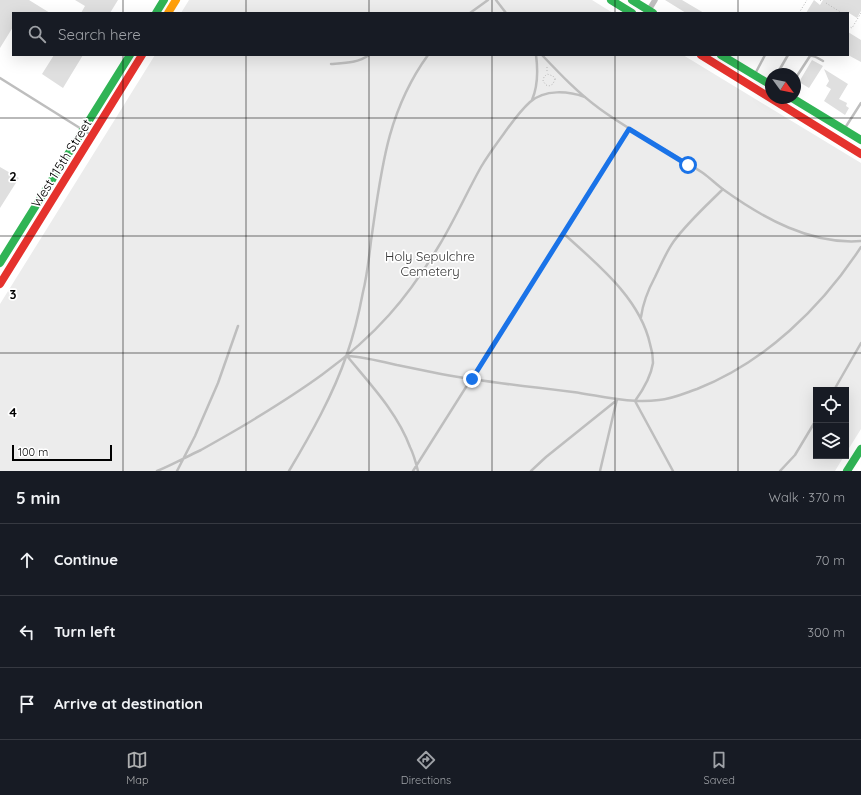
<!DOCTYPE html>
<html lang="en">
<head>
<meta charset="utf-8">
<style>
	:root { --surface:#171b24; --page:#242831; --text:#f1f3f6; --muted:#9ea1a6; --line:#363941; --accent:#adaeaf }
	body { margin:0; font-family:Quicksand,sans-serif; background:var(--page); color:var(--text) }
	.controls { position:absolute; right:12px; bottom:12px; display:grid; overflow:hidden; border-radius:0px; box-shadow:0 4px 16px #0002 }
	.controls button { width:36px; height:36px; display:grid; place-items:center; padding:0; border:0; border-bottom:1px solid var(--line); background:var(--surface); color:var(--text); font:20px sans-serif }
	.compass { position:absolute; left:765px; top:68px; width:36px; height:36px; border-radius:50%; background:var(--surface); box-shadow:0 4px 16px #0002; rotate:123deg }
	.scale { position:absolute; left:12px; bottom:10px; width:100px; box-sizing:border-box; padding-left:4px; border:2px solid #000; border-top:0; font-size:11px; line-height:14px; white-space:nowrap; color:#000; -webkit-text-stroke:3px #fff; paint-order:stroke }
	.stop { position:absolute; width:12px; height:12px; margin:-9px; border:3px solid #1a73e8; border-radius:50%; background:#fff }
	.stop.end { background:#1a73e8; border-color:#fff; box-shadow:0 1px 4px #0008 }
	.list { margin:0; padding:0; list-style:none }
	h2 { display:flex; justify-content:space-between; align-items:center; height:52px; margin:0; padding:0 16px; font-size:17px }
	h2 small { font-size:13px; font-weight:400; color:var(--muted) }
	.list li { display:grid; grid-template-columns:26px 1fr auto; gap:12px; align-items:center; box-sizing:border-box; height:72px; padding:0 16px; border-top:1px solid var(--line) }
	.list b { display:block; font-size:15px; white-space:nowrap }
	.list em { font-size:13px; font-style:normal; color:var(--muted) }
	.icon { flex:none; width:22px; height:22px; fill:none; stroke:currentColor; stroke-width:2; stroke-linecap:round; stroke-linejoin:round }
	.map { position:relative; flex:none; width:861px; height:471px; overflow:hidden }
	.search { position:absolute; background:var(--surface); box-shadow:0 4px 16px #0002; left:12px; right:12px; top:12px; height:44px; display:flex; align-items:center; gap:10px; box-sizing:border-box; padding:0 14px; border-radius:0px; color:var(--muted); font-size:15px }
	.sheet { height:268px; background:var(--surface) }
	nav { display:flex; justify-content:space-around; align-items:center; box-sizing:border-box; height:56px; border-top:1px solid var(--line); background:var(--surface); font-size:11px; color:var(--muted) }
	nav a { display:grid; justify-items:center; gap:2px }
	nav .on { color:var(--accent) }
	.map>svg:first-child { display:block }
	.green { fill:#ececec }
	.building { fill:#dfdfdf }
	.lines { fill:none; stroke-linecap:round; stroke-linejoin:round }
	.path { stroke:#b9b9b9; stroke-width:1; stroke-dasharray:1 2; stroke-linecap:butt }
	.lane { stroke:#bebebe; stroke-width:2.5 }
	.street { stroke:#bebebe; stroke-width:5.5 }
	.fast { stroke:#30b455; stroke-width:8 }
	.slow { stroke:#ff9f0a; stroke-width:8 }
	.jam { stroke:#e5322d; stroke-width:8 }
	.route { stroke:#1a73e8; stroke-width:5 }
	.grid { fill:none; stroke:#000; stroke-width:1; stroke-opacity:0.55 }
	.labels { text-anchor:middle; stroke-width:3.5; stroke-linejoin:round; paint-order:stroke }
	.street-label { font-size:13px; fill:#000; stroke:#fff }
	.park-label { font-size:13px; fill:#333; stroke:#fff }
	.grid-label { font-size:13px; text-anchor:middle; font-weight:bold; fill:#000; stroke:#fff; stroke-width:3.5; stroke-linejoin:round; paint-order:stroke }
</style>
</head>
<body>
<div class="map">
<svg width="861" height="471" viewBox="0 0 861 471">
	<rect width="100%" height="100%" fill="#fff"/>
	<path class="green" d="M189 0H592L613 13H181Z
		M155 55H683L861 163V429L846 453V390H816V456H844L835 471H0V304Z"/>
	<path class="building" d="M0 0H29L50 13H13V27L0 48Z
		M75 0H118L110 13H81L85 6Z
		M665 0H682L704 13H686Z
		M814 0 820 5 823 0H861V11L857 18 849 13H806Z
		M848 32 861 40V62L848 55Z
		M54 55H83L63 88 42 74Z
		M812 60 823 66 809 88 799 82Z
		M824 69 848 84 839 99 847 103 846 106 849 108 845 115 824 101 831 89 826 86 829 81Z
		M0 167 19 178 0 208Z"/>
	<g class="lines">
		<path class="path" d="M820 0 822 2
			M826 3 842 13
			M799 13 807 0
			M848 26 852 28 861 13
			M547 67V73
			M555 79 553 84 549 86 546 85 543 81 544 77 547 74 553 76 555 79H557"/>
		<path class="lane" d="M496 0 506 13
			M470 13 488 0
			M542 55C560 74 578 93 600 109 633 133 669 151 703 173 710 178 717 185 724 190 763 218 811 245 861 241
			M331 64C345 63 358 63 369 55
			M755 74 765 55
			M777 74 788 55
			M0 78 91 135
			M795 79 810 56C814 55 819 59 823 61
			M532 100C538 86 538 70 536 55
			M845 128 861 103
			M563 233C597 264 640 298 650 344 652 350 653 356 653 363 651 376 643 390 635 401L673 471
			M641 317C643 303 648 290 655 277 661 265 666 252 674 241 688 222 706 206 723 189
			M834 390 861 343
			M157 471C172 465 186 457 201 450 217 441 233 432 248 423 299 392 349 360 389 315 408 294 425 269 440 244 455 219 467 192 481 167 488 155 497 143 505 132 513 121 520 111 530 102 545 89 568 91 585 97
			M177 471 195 436 218 383 238 326
			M289 471C311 434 333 395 347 354 354 334 359 313 363 292 367 276 369 258 371 241 381 173 386 113 428 55
			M413 471 629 129
			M418 471C416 463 414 455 410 447 397 412 370 384 347 356 364 357 380 361 397 365 412 368 426 371 441 374 485 382 529 387 573 392 602 396 630 404 659 400 672 399 685 393 697 389 765 362 821 308 861 247
			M531 471 546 457 617 400
			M600 471 617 399
			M780 471 795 455 816 420"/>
		<path class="street" d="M647 13 655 0"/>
		<path class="fast" d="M611 0 632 13
			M632 0 653 13
			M156 13 164 0
			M721 55 771 85
			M792 98 861 140
			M0 263 130 55
			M847 471 861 449"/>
		<path class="slow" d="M168 13 176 0"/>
		<path class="jam" d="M701 55 861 154
			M0 284 142 55"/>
	</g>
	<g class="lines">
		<path class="route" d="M472 379 629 129 688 165"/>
	</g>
	<path class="grid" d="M123 0V13M246 0V13M369 0V13M492 0V13M615 0V13M738 0V13M123 55V471M246 55V471M369 55V471M492 55V471M615 55V471M738 55V471M0 118H861M0 236H861M0 353H861"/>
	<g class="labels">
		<g class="street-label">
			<text transform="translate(61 163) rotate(-58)" y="5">West 115th Street</text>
		</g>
		<g class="park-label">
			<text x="430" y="261">Holy Sepulchre<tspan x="430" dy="15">Cemetery</tspan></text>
		</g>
	</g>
	<g class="grid-label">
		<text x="13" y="181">2</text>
		<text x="13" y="299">3</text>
		<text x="13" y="417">4</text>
	</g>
</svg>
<div class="controls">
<button><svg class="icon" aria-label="locate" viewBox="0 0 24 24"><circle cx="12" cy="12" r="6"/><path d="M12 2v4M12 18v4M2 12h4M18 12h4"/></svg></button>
<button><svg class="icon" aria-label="layers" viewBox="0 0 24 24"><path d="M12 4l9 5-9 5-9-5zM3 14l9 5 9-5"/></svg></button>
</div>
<svg class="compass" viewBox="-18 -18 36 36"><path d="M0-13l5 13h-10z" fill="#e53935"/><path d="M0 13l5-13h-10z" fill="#9ea1a6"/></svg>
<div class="scale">100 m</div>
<div class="stop" style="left:688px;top:165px"></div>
<div class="stop end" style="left:472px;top:379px"></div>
<div class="search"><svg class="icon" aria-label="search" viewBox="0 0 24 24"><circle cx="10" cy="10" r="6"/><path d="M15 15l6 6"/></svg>Search here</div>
</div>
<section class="sheet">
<h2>5 min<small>Walk · 370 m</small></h2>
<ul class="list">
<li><svg class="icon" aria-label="ahead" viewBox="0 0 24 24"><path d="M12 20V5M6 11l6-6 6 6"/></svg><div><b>Continue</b></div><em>70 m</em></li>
<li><svg class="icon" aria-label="left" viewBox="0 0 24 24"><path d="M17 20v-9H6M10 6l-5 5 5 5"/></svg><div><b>Turn left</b></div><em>300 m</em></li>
<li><svg class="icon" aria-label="arrive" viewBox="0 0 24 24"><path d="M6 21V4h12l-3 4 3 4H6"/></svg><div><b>Arrive at destination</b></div></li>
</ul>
</section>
<nav>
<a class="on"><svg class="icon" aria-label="map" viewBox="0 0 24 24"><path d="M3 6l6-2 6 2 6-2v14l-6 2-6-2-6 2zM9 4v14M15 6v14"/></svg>Map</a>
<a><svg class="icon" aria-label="directions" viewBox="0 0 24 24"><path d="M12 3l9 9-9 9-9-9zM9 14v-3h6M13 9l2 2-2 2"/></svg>Directions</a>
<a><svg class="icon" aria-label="saved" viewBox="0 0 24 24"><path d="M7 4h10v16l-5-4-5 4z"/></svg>Saved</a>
</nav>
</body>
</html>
